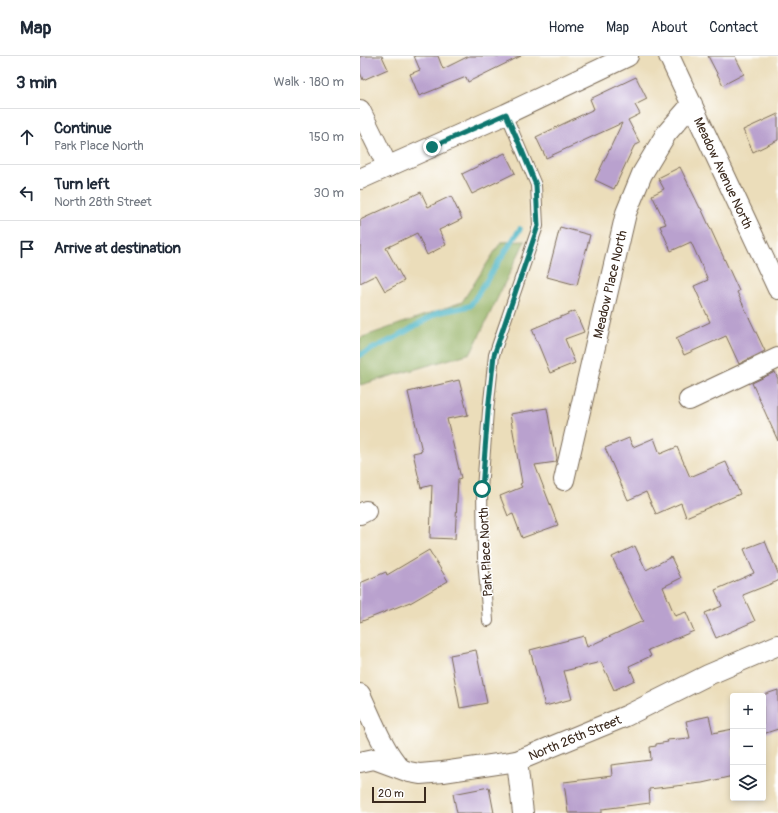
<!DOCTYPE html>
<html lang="en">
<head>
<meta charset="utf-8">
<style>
	:root { --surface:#fff; --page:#f6f6f7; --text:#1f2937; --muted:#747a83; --line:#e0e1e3 }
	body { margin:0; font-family:Pangolin,sans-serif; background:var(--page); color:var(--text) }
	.controls { position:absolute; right:12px; bottom:12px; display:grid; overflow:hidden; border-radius:4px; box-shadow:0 2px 6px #0003 }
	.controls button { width:36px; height:36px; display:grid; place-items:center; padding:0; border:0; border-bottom:1px solid var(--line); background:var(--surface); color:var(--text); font:20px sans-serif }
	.scale { position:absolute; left:12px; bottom:10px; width:54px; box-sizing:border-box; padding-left:4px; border:2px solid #3b2a1e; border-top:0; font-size:11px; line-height:14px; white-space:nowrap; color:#3b2a1e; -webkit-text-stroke:3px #fff; paint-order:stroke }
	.stop { position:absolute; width:12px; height:12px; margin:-9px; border:3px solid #0f766e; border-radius:50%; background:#fff }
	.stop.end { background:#0f766e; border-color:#fff; box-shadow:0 1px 4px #0008 }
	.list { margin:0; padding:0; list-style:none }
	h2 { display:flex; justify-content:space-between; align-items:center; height:52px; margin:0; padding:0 16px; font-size:17px }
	h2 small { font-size:13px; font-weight:400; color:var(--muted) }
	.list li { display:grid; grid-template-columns:26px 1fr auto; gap:12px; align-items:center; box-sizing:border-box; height:56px; padding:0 16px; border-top:1px solid var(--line) }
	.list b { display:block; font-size:15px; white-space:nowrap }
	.list p { margin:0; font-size:13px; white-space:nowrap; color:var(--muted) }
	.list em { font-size:13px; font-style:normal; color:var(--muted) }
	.icon { flex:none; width:22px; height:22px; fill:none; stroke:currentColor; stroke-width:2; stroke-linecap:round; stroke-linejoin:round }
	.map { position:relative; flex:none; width:418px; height:757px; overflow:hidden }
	header { display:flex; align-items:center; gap:24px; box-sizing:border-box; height:56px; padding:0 20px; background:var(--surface); border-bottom:1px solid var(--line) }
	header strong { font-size:19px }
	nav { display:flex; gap:22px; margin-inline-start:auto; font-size:14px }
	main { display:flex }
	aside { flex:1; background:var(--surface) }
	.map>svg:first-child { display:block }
	.forest { fill:#96b266; stroke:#686e42 }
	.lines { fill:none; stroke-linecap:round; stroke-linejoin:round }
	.stream { stroke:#44b1c1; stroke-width:5.5 }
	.building { fill:#b9a1ce }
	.service-casing { stroke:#796955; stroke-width:12 }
	.minor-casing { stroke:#796955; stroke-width:22 }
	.service { stroke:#fff; stroke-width:10 }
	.minor { stroke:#fff; stroke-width:20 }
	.route { stroke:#0f766e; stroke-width:5 }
	.labels { text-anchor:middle; stroke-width:3; stroke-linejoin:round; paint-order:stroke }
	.street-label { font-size:13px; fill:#3b2a1e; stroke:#fff }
</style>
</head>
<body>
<header>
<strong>Map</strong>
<nav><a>Home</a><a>Map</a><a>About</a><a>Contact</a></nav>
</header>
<main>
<aside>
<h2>3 min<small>Walk · 180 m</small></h2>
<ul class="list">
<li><svg class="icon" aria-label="ahead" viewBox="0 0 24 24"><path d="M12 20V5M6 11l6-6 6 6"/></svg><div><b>Continue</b><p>Park Place North</p></div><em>150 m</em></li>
<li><svg class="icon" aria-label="left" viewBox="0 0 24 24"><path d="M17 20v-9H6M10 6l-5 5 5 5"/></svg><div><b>Turn left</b><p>North 28th Street</p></div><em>30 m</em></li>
<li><svg class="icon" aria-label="arrive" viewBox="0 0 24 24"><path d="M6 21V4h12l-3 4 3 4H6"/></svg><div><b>Arrive at destination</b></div></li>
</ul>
</aside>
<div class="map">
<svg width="418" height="757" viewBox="0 0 418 757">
	<rect width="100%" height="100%" fill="#fff"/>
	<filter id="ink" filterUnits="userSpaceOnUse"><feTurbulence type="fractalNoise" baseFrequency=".025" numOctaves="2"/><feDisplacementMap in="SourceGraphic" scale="8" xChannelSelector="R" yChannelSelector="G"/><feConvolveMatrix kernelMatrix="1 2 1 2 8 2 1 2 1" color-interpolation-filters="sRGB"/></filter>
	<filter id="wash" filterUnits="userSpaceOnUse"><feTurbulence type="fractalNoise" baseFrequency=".012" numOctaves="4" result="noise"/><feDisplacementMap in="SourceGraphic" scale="16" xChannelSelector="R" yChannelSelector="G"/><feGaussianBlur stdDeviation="0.9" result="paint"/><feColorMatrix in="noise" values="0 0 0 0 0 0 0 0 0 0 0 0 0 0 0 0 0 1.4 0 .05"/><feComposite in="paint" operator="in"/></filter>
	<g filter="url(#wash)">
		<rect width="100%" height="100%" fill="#ebddba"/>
		<path class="forest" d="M165 185 111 297 0 329V282L102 246 141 186Z"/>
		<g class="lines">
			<path class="stream" d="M0 299 35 282 77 257 110 250 160 173"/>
		</g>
		<g id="blocks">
			<path class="building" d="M0 0H22L28 13 3 24 0 16Z
				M54 0H78L83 13 109 0H161L108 26 106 21 59 40 50 18 60 14Z
				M348 0H375L384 18 363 29Z
				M276 21 287 43 275 49 280 58 268 64 280 87 274 90 254 133 235 124 262 67 186 102 176 81 234 53 230 43Z
				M418 58V84L393 96 383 74Z
				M145 97 155 117 112 138 102 118Z
				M320 111 340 152H341L379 235 377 236 405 295 379 308 366 280 324 299 316 282 350 266 334 230 348 224 331 186 311 195 300 170 306 168 292 139 304 133 298 122Z
				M61 136 68 151 91 140 102 163 79 174 86 189 67 199 57 177 26 192 44 225 25 235 16 219 0 227V164Z
				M200 171 230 179 217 229 187 221Z
				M215 255 224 276 205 283 215 307 190 317 172 273Z
				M415 316 418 323V385L392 327Z
				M99 324 108 359 87 363 101 422 98 423 95 483 70 482 72 429 61 432 53 397 62 395 48 336Z
				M187 352 194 392 195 391 197 402 196 406 175 409 198 469 162 482 153 458 148 460 140 440 162 431 160 428 162 427 150 358Z
				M269 382 273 391 294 382 300 398 317 391 330 421 366 406 380 438 326 461 321 447 296 458 286 436 268 444 245 392Z
				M405 485 418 517V525L383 539 395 565 356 582 345 557 362 550 355 534 394 517 384 493Z
				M275 490 286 514 311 501 321 522 303 531 315 560 326 556 334 575 288 594 291 600 269 610 275 624 254 634 241 606 204 615 212 643 185 650 170 594 224 580 227 591 283 565 252 501Z
				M69 494 88 525 50 547V546L0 566V527L26 516 27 519Z
				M116 594 127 647 100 652 90 599Z
				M418 634V673L403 678V639Z
				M349 660 353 677 373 673V720L342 727 289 733 290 747 242 753V757H208L204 726 252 720 251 709 291 704 290 691 296 690V688L308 686 307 684 330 682 326 665Z
				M129 731 134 757H97L93 738Z"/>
		</g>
	</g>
	<g filter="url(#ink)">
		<use href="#blocks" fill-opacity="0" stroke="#796955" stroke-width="1"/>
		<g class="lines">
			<g class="service-casing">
				<path id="service" d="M128 565 123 502 122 433 128 355 134 299 178 170 176 129 146 58"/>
			</g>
			<g class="minor-casing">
				<g id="minor">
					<path id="s1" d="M309 0 418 233"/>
					<path d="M0 54 28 111"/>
					<path d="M0 123 146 58 268 0"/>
					<path d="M329 344 418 302"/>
					<path id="s2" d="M204 424 266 157 282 118 306 78 332 48"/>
					<path d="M0 458 6 455"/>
					<path d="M0 638C11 661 23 694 40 712"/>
					<path d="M157 705 163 757"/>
					<path id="s3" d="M0 706 14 703 49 716 60 718 83 716 157 705 266 660 348 619 418 589"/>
				</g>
			</g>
			<use href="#service" class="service"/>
			<use href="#minor" class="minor"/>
		</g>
	</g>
	<g class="lines" filter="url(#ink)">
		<path class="route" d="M72 91 146 58 161 92 176 129 178 170 134 299 128 355 122 433"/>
	</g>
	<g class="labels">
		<g class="street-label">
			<text dy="5" stroke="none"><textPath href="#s1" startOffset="129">Meadow Avenue North</textPath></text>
			<text dy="5" stroke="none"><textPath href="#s2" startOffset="201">Meadow Place North</textPath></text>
			<text transform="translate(125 496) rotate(-93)" y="5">Park Place North</text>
			<text dy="5" stroke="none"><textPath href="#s3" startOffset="223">North 26th Street</textPath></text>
		</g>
	</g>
</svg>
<div class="controls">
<button>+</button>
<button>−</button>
<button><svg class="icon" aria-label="layers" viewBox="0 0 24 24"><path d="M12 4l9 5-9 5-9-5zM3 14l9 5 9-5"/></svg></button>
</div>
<div class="scale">20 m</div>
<div class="stop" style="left:122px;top:433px"></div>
<div class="stop end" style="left:72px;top:91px"></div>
</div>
</main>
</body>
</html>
